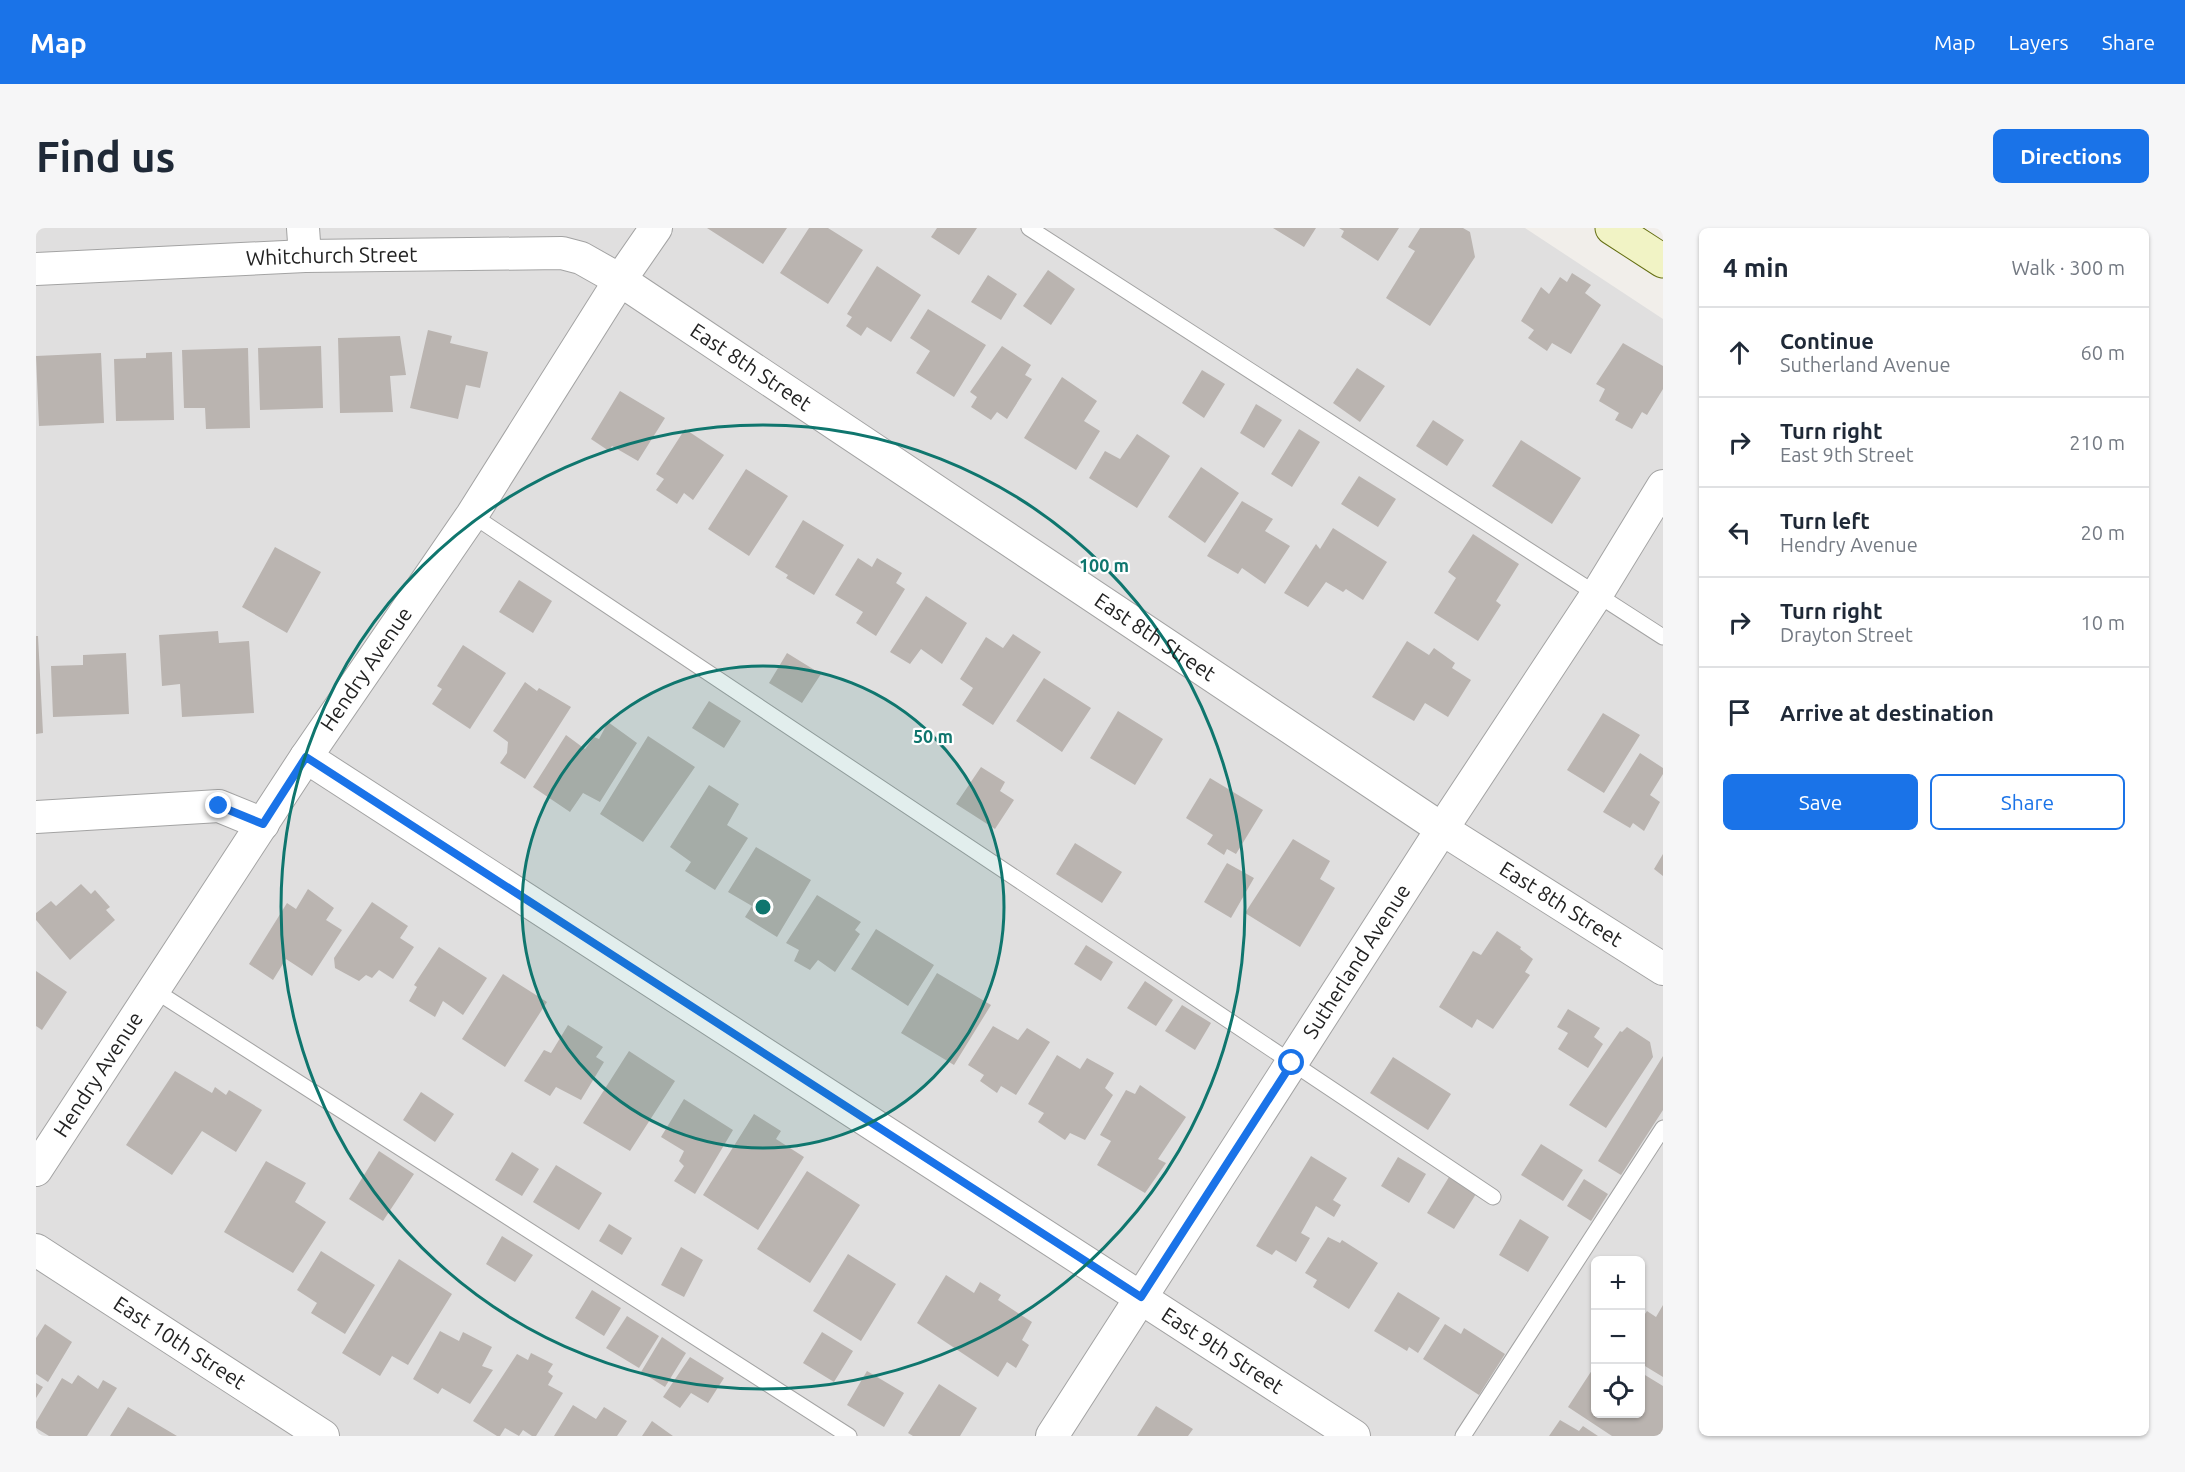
<!DOCTYPE html>
<html lang="en">
<head>
<meta charset="utf-8">
<style>
	:root { --surface:#fff; --page:#f6f6f7; --text:#1f2937; --muted:#747a83; --line:#e0e1e3; --accent:#1a73e8 }
	body { margin:0; font-family:Ubuntu,sans-serif; background:var(--page); color:var(--text) }
	.controls { position:absolute; right:18px; bottom:18px; display:grid; overflow:hidden; border-radius:9px; box-shadow:0 2px 4px #0004 }
	.controls button { width:54px; height:54px; display:grid; place-items:center; padding:0; border:0; border-bottom:2px solid var(--line); background:var(--surface); color:var(--text); font:30px sans-serif }
	.stop { position:absolute; width:18px; height:18px; margin:-14px; border:4px solid #1a73e8; border-radius:50%; background:#fff }
	.stop.end { background:#1a73e8; border-color:#fff; box-shadow:0 2px 6px #0008 }
	.list { margin:0; padding:0; list-style:none }
	h2 { display:flex; justify-content:space-between; align-items:center; height:78px; margin:0; padding:0 24px; font-size:26px }
	h2 small { font-size:20px; font-weight:400; color:var(--muted) }
	.list li { display:grid; grid-template-columns:39px 1fr auto; gap:18px; align-items:center; box-sizing:border-box; height:90px; padding:0 24px; border-top:2px solid var(--line) }
	.list b { display:block; font-size:22px; white-space:nowrap }
	.list p { margin:0; font-size:20px; white-space:nowrap; color:var(--muted) }
	.list em { font-size:20px; font-style:normal; color:var(--muted) }
	.actions { display:flex; gap:12px; padding:18px 24px }
	.actions a { flex:1; padding:14px 0; border:2px solid var(--accent); border-radius:9px; text-align:center; font-size:21px; color:var(--accent) }
	.actions .main { background:var(--accent); color:#fff }
	.icon { flex:none; width:33px; height:33px; fill:none; stroke:currentColor; stroke-width:2; stroke-linecap:round; stroke-linejoin:round }
	.map { position:relative; flex:none; width:1627px; height:1208px; overflow:hidden; border-radius:9px }
	header { display:flex; align-items:center; gap:36px; box-sizing:border-box; height:84px; padding:0 30px; background:var(--accent); color:#fff }
	header strong { font-size:28px }
	nav { display:flex; gap:33px; margin-inline-start:auto; font-size:21px }
	.intro { display:flex; align-items:center; justify-content:space-between; box-sizing:border-box; height:144px; padding:0 36px }
	h1 { margin:0; font-size:42px }
	.button { padding:15px 27px; border-radius:9px; background:var(--accent); color:#fff; font-size:21px; font-weight:700 }
	main { display:flex; gap:36px; padding:0 36px }
	aside { flex:1; background:var(--surface); border-radius:9px; box-shadow:0 2px 4px #0004 }
	.map>svg:first-child { display:block }
	.residential { fill:#e0dfdf; fill-rule:evenodd }
	.building { fill:#bab4b0 }
	.lines { fill:none; stroke-linecap:round; stroke-linejoin:round }
	.service-casing { stroke:#a3a3a3; stroke-width:17 }
	.minor-casing { stroke:#a3a3a3; stroke-width:34 }
	.secondary-casing { stroke:#656f13; stroke-width:35 }
	.service { stroke:#fff; stroke-width:15 }
	.minor { stroke:#fff; stroke-width:32 }
	.secondary { stroke:#f1f3c5; stroke-width:33 }
	.route { stroke:#1a73e8; stroke-width:8 }
	.ring { fill:none; stroke:#0f766e; stroke-width:3 }
	.labels { text-anchor:middle; stroke-width:4.5; stroke-linejoin:round; paint-order:stroke }
	.street-label { font-size:21px; fill:#222; stroke:#fff }
	.centre { fill:#0f766e; stroke:#fff; stroke-width:3 }
	.ring-label { font-size:18px; text-anchor:middle; font-weight:bold; fill:#0f766e; stroke:#fff; stroke-width:4.5; stroke-linejoin:round; paint-order:stroke }
</style>
</head>
<body>
<header>
<strong>Map</strong>
<nav><a>Map</a><a>Layers</a><a>Share</a></nav>
</header>
<div class="intro"><h1>Find us</h1><a class="button">Directions</a></div>
<main>
<div class="map">
<svg width="1627" height="1208" viewBox="0 0 1627 1208">
	<rect width="100%" height="100%" fill="#f1eeea"/>
	<path class="residential" d="M0 0H1489L1627 91V1208H0ZM1560 1032H1604V1186H1560Z"/>
	<path class="building" d="M671 0H751L727 36Z
		M773 0H792L827 22 792 76 744 45Z
		M901 0H941L923 27 895 9Z
		M1237 0H1280L1268 19Z
		M1303 0H1363L1342 33 1305 9 1308 3Z
		M1384 0H1427L1434 4 1439 29 1394 98 1350 70 1379 23 1372 19Z
		M841 38 885 67 855 114 831 99 825 108 810 98 816 89 811 86Z
		M1012 42 1039 61 1015 97 987 78Z
		M1536 45 1555 57 1549 65 1565 77 1535 126 1516 115 1511 123 1492 110 1498 102 1485 93 1505 59 1513 66 1524 49 1531 54Z
		M952 47 981 66 965 92 935 74Z
		M892 81 950 117 918 169 880 145 894 123 874 110Z
		M392 102 416 108 414 115 452 124 444 160 430 157 422 191 374 180Z
		M364 108 370 147 354 148 357 184 304 185 302 110Z
		M1587 115 1627 138V161L1611 187 1606 184 1596 201 1579 192 1583 185 1563 173 1569 161 1560 156Z
		M285 118 287 180 224 182 222 120Z
		M966 118 995 137 989 147 996 151 971 191 961 184 955 192 935 179 941 169 934 164Z
		M212 120 214 200 170 201 169 180H148L146 122Z
		M136 124 138 192 80 193 78 131 110 130V125Z
		M65 125 68 195 3 198 0 128Z
		M1321 140 1349 158 1324 194 1297 175Z
		M1166 142 1189 156 1168 190 1146 175Z
		M1026 149 1061 173 1048 193 1064 203 1040 242 988 210Z
		M584 163 629 190 602 233 576 218 573 223 555 211Z
		M1220 176 1246 192 1228 220 1204 205Z
		M1397 192 1428 212 1411 238 1380 218Z
		M649 201 688 227 657 272 648 265 641 276 620 262 628 251 620 246Z
		M1263 201 1284 214 1256 259 1235 246Z
		M1101 206 1134 228 1101 280 1053 250 1069 223 1084 231Z
		M1485 212 1545 250 1516 296 1456 258Z
		M1165 239 1203 265 1169 315 1132 289Z
		M710 241 752 268 713 328 672 301Z
		M1323 248 1360 271 1342 299 1305 276Z
		M1206 273 1237 291 1229 303 1254 318 1229 356 1206 340 1202 346 1171 328Z
		M767 292 808 317 778 367 750 350 752 347 739 339Z
		M1297 300 1351 334 1327 372 1310 361 1307 364 1290 354 1272 379 1248 365 1280 316 1284 321Z
		M1437 306 1483 336 1460 373 1465 377 1442 413 1398 385 1420 350 1412 344Z
		M239 319 285 344 251 405 206 379Z
		M822 330 836 339 841 330 866 345 860 355 869 361 840 408 820 395 827 384 799 367Z
		M483 352 516 373 497 405 463 384Z
		M890 368 931 395 906 436 885 421 874 436 854 424Z
		M182 403 183 415 213 413 218 485 146 489 144 456 126 458 123 407Z
		M977 406 1005 424 957 497 926 477 937 460 924 451 950 409 967 420Z
		M0 408H2L7 505 0 506Z
		M1371 413 1393 427 1398 420 1419 435 1416 440 1435 452 1412 489 1389 475 1378 493 1336 469Z
		M427 417 470 445 434 501 396 476 406 461 401 458Z
		M90 425 93 486 17 489 15 438 47 437V427Z
		M751 425 785 446 766 475 733 455Z
		M1008 450 1055 480 1026 524 980 493Z
		M489 454 501 463 503 460 535 479 489 551 464 535 471 525 472 514 457 503Z
		M673 473 705 493 688 520 656 500Z
		M1082 483 1127 511 1099 557 1054 530Z
		M1567 485 1604 507 1568 565 1531 542Z
		M572 494 601 515 564 574 547 565 534 584 497 559 530 507 549 521 558 509 563 511Z
		M612 508 659 539 607 614 564 586Z
		M1604 525 1627 540V546L1614 567 1624 574 1608 603 1597 595 1594 600 1567 584Z
		M945 539 969 554 964 563 978 572 959 601 920 576Z
		M1174 550 1227 582 1200 626 1191 621 1188 627 1171 616 1177 607 1150 590Z
		M673 557 703 576 691 597 712 610 679 662 649 643 655 634 634 619Z
		M1257 611 1294 633 1284 651 1299 660 1264 719 1209 685Z
		M1039 615 1086 644 1066 675 1020 646Z
		M720 619 775 652 741 709 709 689 716 678 692 664Z
		M1627 626V648L1618 641Z
		M1191 635 1218 650 1195 690 1168 674Z
		M45 656 55 666 59 662 74 679 70 682 79 692 34 732 0 692V685L15 673 20 678Z
		M272 661 298 680 290 692 306 702 276 748 250 731 237 752 213 736 251 675 260 681Z
		M781 667 825 694 819 702 824 706 799 744 782 732 774 742 758 733 763 722 750 715Z
		M336 674 372 698 364 710 378 719 357 751 343 742 336 750 330 747 323 753 299 740 298 730Z
		M840 701 898 737 872 778 815 741Z
		M1461 703 1485 719 1484 721 1497 731 1489 744 1494 747 1457 801 1441 791 1436 800 1403 779 1437 723 1445 727Z
		M1050 717 1077 734 1065 753 1038 736Z
		M403 719 451 750 427 787 407 773 399 789 373 773 381 759 378 757Z
		M0 743 31 764 6 802 0 798Z
		M901 745 955 777 918 837 865 805Z
		M467 746 511 774 469 839 426 811Z
		M1109 753 1137 772 1120 798 1091 780Z
		M1146 777 1175 795 1159 822 1129 803Z
		M1532 781 1564 800 1558 809 1567 816 1552 840 1522 821 1532 805 1521 799Z
		M532 797 567 819 560 829 568 834 545 872 520 859 514 868 488 853 508 822 515 825Z
		M957 798 982 812 991 800 1014 814 980 867 965 858 961 865 944 853 948 847 932 837Z
		M1591 799 1614 814 1617 829 1570 900 1533 877 1584 803 1586 804Z
		M593 823 639 853 594 923 547 895Z
		M1021 827 1044 841 1051 830 1078 845 1069 860 1077 867 1049 912 1034 905 1029 912 1002 894 1008 885 992 876Z
		M1627 828V882L1585 947 1562 933Z
		M1357 829 1415 866 1392 902 1334 865Z
		M139 843 176 865 179 859 190 867 193 862 226 882 200 924 166 903 136 947 90 917Z
		M1104 857 1150 889 1122 931 1130 935 1109 965 1061 937 1075 913 1064 907 1090 862 1099 866Z
		M385 864 418 886 399 914 367 892Z
		M648 871 697 902 659 966 638 953 648 938 643 933 648 923 625 909Z
		M718 886 745 903 740 911 768 929 722 1002 667 967Z
		M1505 916 1547 942 1527 973 1485 947Z
		M343 923 378 946 347 993 313 971Z
		M476 924 503 941 486 968 459 952Z
		M1275 928 1311 950 1297 972 1305 977 1298 989 1280 978 1265 1005 1274 1010 1260 1034 1240 1022 1236 1027 1220 1018Z
		M1362 929 1390 946 1373 975 1345 958Z
		M230 933 270 955 259 974 290 994 257 1045 188 1004Z
		M520 937 566 965 543 1002 497 974Z
		M771 943 824 977 774 1055 721 1021Z
		M1413 949 1440 966 1418 1001 1391 985Z
		M1548 951 1572 966 1555 993 1531 978Z
		M1484 991 1513 1009 1492 1044 1463 1027Z
		M573 996 596 1010 586 1027 563 1013Z
		M466 1008 497 1027 479 1054 450 1036Z
		M1292 1009 1304 1015 1306 1012 1342 1035 1313 1081 1277 1059 1281 1052 1269 1045Z
		M645 1019 667 1032 648 1069 625 1057Z
		M285 1023 339 1057 309 1106 275 1085 281 1075 261 1062Z
		M812 1026 860 1056 825 1113 777 1083Z
		M363 1031 416 1066 372 1137 356 1128 344 1148 306 1125Z
		M910 1047 938 1065 944 1054 965 1067 962 1072 996 1094 986 1112 993 1117 980 1140 971 1134 962 1149 881 1095Z
		M556 1062 585 1080 568 1108 539 1090Z
		M1362 1064 1404 1090 1382 1125 1373 1119 1371 1123 1338 1103Z
		M1627 1077V1149L1604 1135V1093L1611 1083 1620 1089Z
		M591 1088 623 1108 603 1140 570 1120Z
		M9 1096 36 1114 12 1154 0 1146V1110Z
		M1409 1096 1425 1106 1428 1100 1469 1126 1443 1167 1387 1131Z
		M404 1103 423 1113 427 1104 456 1119 446 1138 457 1142 434 1176 406 1160 402 1166 377 1151Z
		M786 1104 817 1123 798 1154 767 1135Z
		M626 1109 650 1125 629 1159 605 1144Z
		M495 1125 517 1136 512 1144 517 1148 512 1157 527 1165 500 1208H496L487 1202 483 1208 469 1200 464 1208H461L437 1193 481 1126 492 1132Z
		M654 1129 688 1150 672 1175 655 1165 644 1180 627 1169Z
		M1560 1136V1186H1604V1144L1627 1158V1208H1576L1532 1179Z
		M831 1143 868 1165 848 1199 811 1177Z
		M42 1147 62 1161 67 1152 81 1160 51 1208H13L0 1200V1194L26 1150 36 1156Z
		M0 1155 7 1159 0 1170Z
		M903 1156 941 1180 924 1208H877L872 1205Z
		M537 1177 560 1191 568 1179 591 1193 581 1208H518Z
		M1120 1178 1157 1201 1152 1208H1101Z
		M92 1179 141 1208H74Z
		M1524 1192 1543 1203 1547 1198 1562 1208H1513Z
		M616 1193 637 1208H606Z"/>
	<g class="lines">
		<g class="service-casing">
			<path id="service" d="M993 0 1627 409
				M436 287 1457 969
				M118 762 813 1208
				M1427 1208 1627 900"/>
		</g>
		<g class="minor-casing">
			<g id="minor">
				<path d="M267 0 269 28"/>
				<path id="s1" d="M0 41 269 28 526 25 545 30 584 52 1406 601 1627 741"/>
				<path id="s2" d="M270 529 1318 1208"/>
				<path d="M0 589 183 578 227 596"/>
				<path id="s3" d="M0 942 270 529 436 287 584 52 620 0"/>
				<path id="s4" d="M0 1022 287 1208"/>
				<path id="s5" d="M1016 1208 1406 601 1561 366 1627 258"/>
			</g>
		</g>
		<g class="secondary-casing">
			<path id="secondary" d="M1576 0 1627 33"/>
		</g>
		<use href="#service" class="service"/>
		<use href="#minor" class="minor"/>
		<use href="#secondary" class="secondary"/>
	</g>
	<g class="lines">
		<path class="route" d="M183 578 227 596 270 529 1105 1069 1256 835"/>
	</g>
	<circle cx="727" cy="679" r="241" fill="#0f766e" fill-opacity=".12"/>
	<g class="ring">
		<circle cx="727" cy="679" r="241"/>
		<circle cx="727" cy="679" r="482"/>
	</g>
	<g class="labels">
		<g class="street-label">
			<text dy="7" stroke="none"><textPath href="#s1" startOffset="296">Whitchurch Street</textPath></text>
			<text dy="7" stroke="none"><textPath href="#s1" startOffset="748">East 8th Street</textPath></text>
			<text dy="7" stroke="none"><textPath href="#s1" startOffset="1234">East 8th Street</textPath></text>
			<text dy="7" stroke="none"><textPath href="#s3" startOffset="600">Hendry Avenue</textPath></text>
			<text dy="7" stroke="none"><textPath href="#s1" startOffset="1720">East 8th Street</textPath></text>
			<text dy="7" stroke="none"><textPath href="#s5" startOffset="564">Sutherland Avenue</textPath></text>
			<text dy="7" stroke="none"><textPath href="#s3" startOffset="114">Hendry Avenue</textPath></text>
			<text dy="7" stroke="none"><textPath href="#s4" startOffset="171">East 10th Street</textPath></text>
			<text dy="7" stroke="none"><textPath href="#s2" startOffset="1092">East 9th Street</textPath></text>
		</g>
	</g>
	<circle cx="727" cy="679" r="9" class="centre"/>
	<g class="ring-label">
		<text x="1068" y="344">100 m</text>
		<text x="897" y="515">50 m</text>
	</g>
</svg>
<div class="controls">
<button>+</button>
<button>−</button>
<button><svg class="icon" aria-label="locate" viewBox="0 0 24 24"><circle cx="12" cy="12" r="6"/><path d="M12 2v4M12 18v4M2 12h4M18 12h4"/></svg></button>
</div>
<div class="stop" style="left:1256px;top:835px"></div>
<div class="stop end" style="left:183px;top:578px"></div>
</div>
<aside>
<h2>4 min<small>Walk · 300 m</small></h2>
<ul class="list">
<li><svg class="icon" aria-label="ahead" viewBox="0 0 24 24"><path d="M12 20V5M6 11l6-6 6 6"/></svg><div><b>Continue</b><p>Sutherland Avenue</p></div><em>60 m</em></li>
<li><svg class="icon" aria-label="right" viewBox="0 0 24 24"><path d="M7 20v-9h11M14 6l5 5-5 5"/></svg><div><b>Turn right</b><p>East 9th Street</p></div><em>210 m</em></li>
<li><svg class="icon" aria-label="left" viewBox="0 0 24 24"><path d="M17 20v-9H6M10 6l-5 5 5 5"/></svg><div><b>Turn left</b><p>Hendry Avenue</p></div><em>20 m</em></li>
<li><svg class="icon" aria-label="right" viewBox="0 0 24 24"><path d="M7 20v-9h11M14 6l5 5-5 5"/></svg><div><b>Turn right</b><p>Drayton Street</p></div><em>10 m</em></li>
<li><svg class="icon" aria-label="arrive" viewBox="0 0 24 24"><path d="M6 21V4h12l-3 4 3 4H6"/></svg><div><b>Arrive at destination</b></div></li>
</ul>
<div class="actions"><a class="main">Save</a><a>Share</a></div>
</aside>
</main>
</body>
</html>
